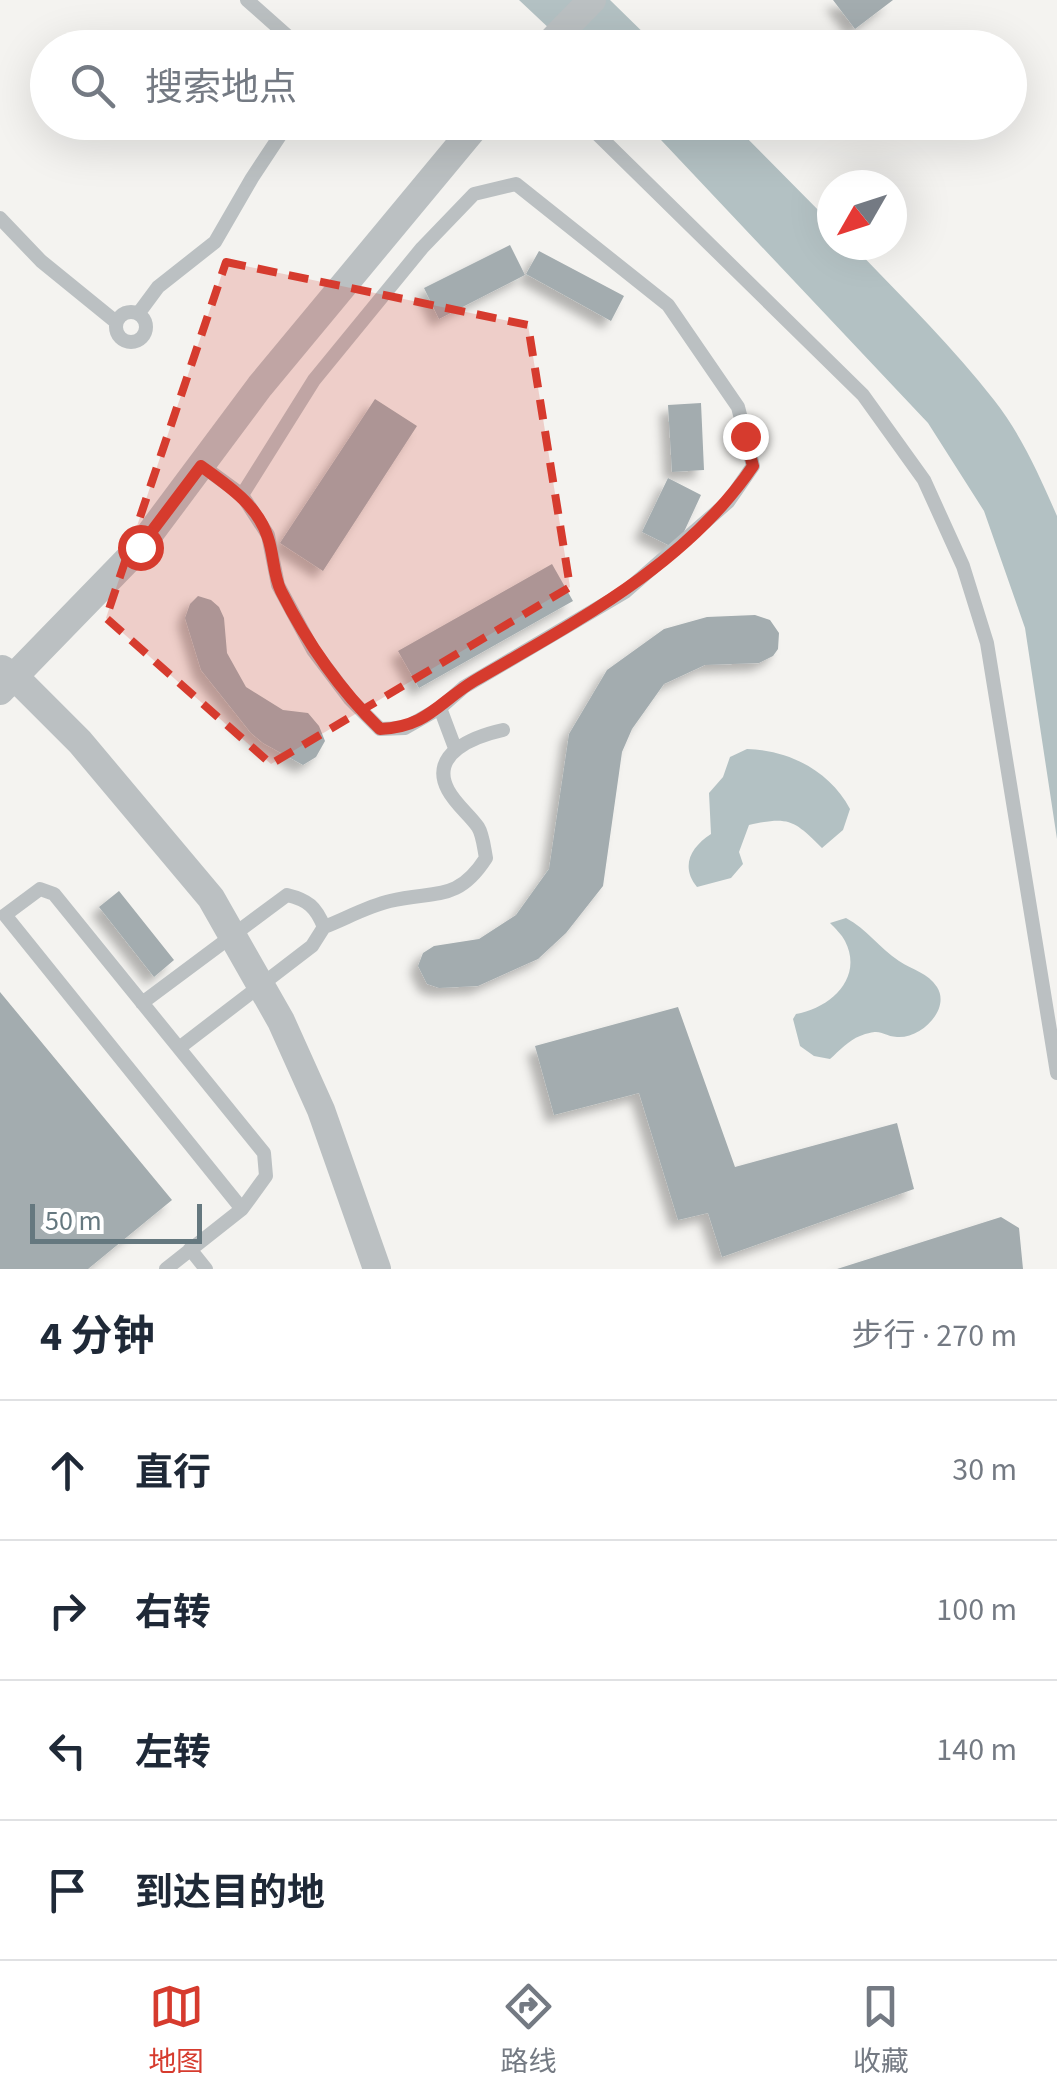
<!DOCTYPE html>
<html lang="zh">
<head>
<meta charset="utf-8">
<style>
	:root { --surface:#fff; --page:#f6f6f7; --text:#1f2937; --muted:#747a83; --line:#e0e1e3; --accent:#d63b2e }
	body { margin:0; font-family:"Source Sans 3","Noto Sans SC",sans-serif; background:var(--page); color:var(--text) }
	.compass { position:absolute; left:817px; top:170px; width:90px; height:90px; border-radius:50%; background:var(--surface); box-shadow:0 10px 40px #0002; rotate:231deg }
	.scale { position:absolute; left:30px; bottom:25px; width:172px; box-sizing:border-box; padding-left:10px; border:5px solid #65787f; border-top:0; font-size:28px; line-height:35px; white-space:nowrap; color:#65787f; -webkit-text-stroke:8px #fff; paint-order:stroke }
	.stop { position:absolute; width:30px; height:30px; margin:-22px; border:8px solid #d63b2e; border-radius:50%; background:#fff }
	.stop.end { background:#d63b2e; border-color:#fff; box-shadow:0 2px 10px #0008 }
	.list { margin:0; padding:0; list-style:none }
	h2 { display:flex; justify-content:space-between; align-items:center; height:130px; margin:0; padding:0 40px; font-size:42px }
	h2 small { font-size:32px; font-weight:400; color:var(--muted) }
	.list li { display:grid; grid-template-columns:65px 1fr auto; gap:30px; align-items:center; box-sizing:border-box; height:140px; padding:0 40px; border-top:2px solid var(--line) }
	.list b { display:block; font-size:38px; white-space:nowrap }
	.list em { font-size:32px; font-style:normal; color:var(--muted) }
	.icon { flex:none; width:55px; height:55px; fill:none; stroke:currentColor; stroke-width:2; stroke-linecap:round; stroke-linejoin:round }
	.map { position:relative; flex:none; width:1057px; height:1269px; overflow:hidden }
	.search { position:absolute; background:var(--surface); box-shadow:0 10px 40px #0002; left:30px; right:30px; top:30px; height:110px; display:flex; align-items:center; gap:25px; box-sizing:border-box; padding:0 35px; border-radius:55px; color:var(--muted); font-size:38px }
	.sheet { height:690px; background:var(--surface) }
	nav { display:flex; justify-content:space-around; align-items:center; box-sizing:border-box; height:140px; border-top:2px solid var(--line); background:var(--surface); font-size:28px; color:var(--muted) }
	nav a { display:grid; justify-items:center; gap:5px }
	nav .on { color:var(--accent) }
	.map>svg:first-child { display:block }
	.water { fill:#b3c1c3 }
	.building { fill:#a3acaf; filter:url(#shadow) }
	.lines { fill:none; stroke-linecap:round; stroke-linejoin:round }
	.service { stroke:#bbc0c2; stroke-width:14 }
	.minor { stroke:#bbc0c2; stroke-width:28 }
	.route { stroke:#d63b2e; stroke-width:12 }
	.marked { fill:#d63b2e; fill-opacity:0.2; stroke:#d63b2e; stroke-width:8; stroke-dasharray:20 12; stroke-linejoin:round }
</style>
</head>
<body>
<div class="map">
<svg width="1057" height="1269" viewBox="0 0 1057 1269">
	<defs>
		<filter id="shadow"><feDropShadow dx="-8" dy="8" stdDeviation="5" flood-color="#0004"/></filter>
	</defs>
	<rect width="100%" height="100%" fill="#f4f3f0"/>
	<path class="water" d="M519 0H610L658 47H569Z
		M645 123H732L832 224V245H852C900 295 951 345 994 400 1021 434 1040 477 1057 516V839L1025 628 984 511 928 423Z
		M747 749C789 750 830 771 850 809L843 830 822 848C794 820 789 816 749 825L739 852 743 864 731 878 697 887C680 866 691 847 711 834L709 793 723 777 730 757Z
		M846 918C867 929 879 948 899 961 913 970 928 973 937 987 951 1009 921 1039 897 1037 881 1036 883 1027 860 1036 849 1040 839 1051 830 1059L814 1056 800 1046 793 1019 796 1014C830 1008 864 978 845 941 842 935 835 928 830 923Z"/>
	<path class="building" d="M833 0H893L855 29Z
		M510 245 525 275 439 319 424 288Z
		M539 251 624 296 611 321 526 274Z
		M375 399 417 426 323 571 280 543Z
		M701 403 704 470 672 472 668 405Z
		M668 478 701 495 676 549 642 532Z
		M552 564 573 601 419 688 398 651Z
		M198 596 211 600 219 607 224 618 227 653 246 687 283 710 308 713 319 726 325 741 316 757 303 765 263 743 251 733 201 670 185 618 190 604Z
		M755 615 770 620 779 633 778 649 773 656 759 663 705 665 664 684 632 729 622 752 603 886 566 933 538 959 478 986 439 988 427 984 418 966 423 953 434 946 479 939 516 915 549 869 569 734 607 670 664 629 707 617Z
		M119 891 174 960 154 977 99 907Z
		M0 992 172 1200 88 1269H0Z
		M678 1007 735 1167 897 1123 914 1189 722 1257 708 1213 678 1220 639 1093 554 1115 535 1046Z
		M1001 1217 1019 1228 1023 1269H837Z"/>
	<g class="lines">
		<path class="service" d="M247 0 301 48
			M585 122 863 395 924 480 963 566 987 643 1057 1073
			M0 218 41 261 116 322
			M116 327a15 15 0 1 1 30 0a15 15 0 1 1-30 0Z
			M138 314 158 287 215 242 252 178 289 122
			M201 465 242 495 314 380 422 248 474 194 516 184 668 305 738 407 753 466 728 502 625 592 464 687 440 708 455 748
			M242 495 268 535 278 585 313 650 350 699 380 729 405 728 440 708
			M324 927C345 919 368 906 390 901 435 890 457 903 486 858 484 848 483 835 478 827 469 814 456 805 448 790 428 753 476 736 503 730
			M142 1003 287 895C308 900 316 907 324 927L312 946 179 1048
			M190 1249 206 1269
			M166 1269 242 1209 266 1176 264 1153 54 894 40 889 5 915 242 1209"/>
		<path class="minor" d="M545 48 592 0
			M2 669 16 678 80 742 211 898 281 1021 321 1110 377 1269
			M0 691 140 547 260 386 479 122"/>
	</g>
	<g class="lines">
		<path class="route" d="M140 547 201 466C227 485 258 505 268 538 274 555 273 575 281 591 307 643 338 688 380 729 427 727 438 703 474 681 575 622 686 565 753 466L745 436"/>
	</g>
	<path class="marked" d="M226 262 528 325 570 587 271 764 106 618Z"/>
</svg>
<svg class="compass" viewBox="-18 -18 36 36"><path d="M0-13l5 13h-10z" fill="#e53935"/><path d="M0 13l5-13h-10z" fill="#747a83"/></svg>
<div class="scale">50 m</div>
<div class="stop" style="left:140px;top:547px"></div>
<div class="stop end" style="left:745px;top:436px"></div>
<div class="search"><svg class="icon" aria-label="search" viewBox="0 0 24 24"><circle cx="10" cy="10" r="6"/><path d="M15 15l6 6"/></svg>搜索地点</div>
</div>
<section class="sheet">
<h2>4 分钟<small>步行 · 270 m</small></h2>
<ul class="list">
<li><svg class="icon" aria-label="ahead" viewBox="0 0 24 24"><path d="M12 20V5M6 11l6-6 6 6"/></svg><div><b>直行</b></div><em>30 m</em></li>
<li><svg class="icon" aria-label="right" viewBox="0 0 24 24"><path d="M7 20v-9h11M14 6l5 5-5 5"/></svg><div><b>右转</b></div><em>100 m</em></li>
<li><svg class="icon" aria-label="left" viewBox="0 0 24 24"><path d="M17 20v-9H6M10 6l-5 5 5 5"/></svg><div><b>左转</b></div><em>140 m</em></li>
<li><svg class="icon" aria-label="arrive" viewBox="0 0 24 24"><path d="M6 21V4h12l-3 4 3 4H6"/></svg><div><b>到达目的地</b></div></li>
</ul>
</section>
<nav>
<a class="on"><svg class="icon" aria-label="map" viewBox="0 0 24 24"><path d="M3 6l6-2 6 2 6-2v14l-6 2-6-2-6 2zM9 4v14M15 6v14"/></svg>地图</a>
<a><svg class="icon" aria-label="directions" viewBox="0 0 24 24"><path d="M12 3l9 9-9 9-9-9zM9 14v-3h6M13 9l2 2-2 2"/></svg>路线</a>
<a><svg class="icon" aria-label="saved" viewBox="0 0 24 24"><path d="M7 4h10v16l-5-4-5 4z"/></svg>收藏</a>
</nav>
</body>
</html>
